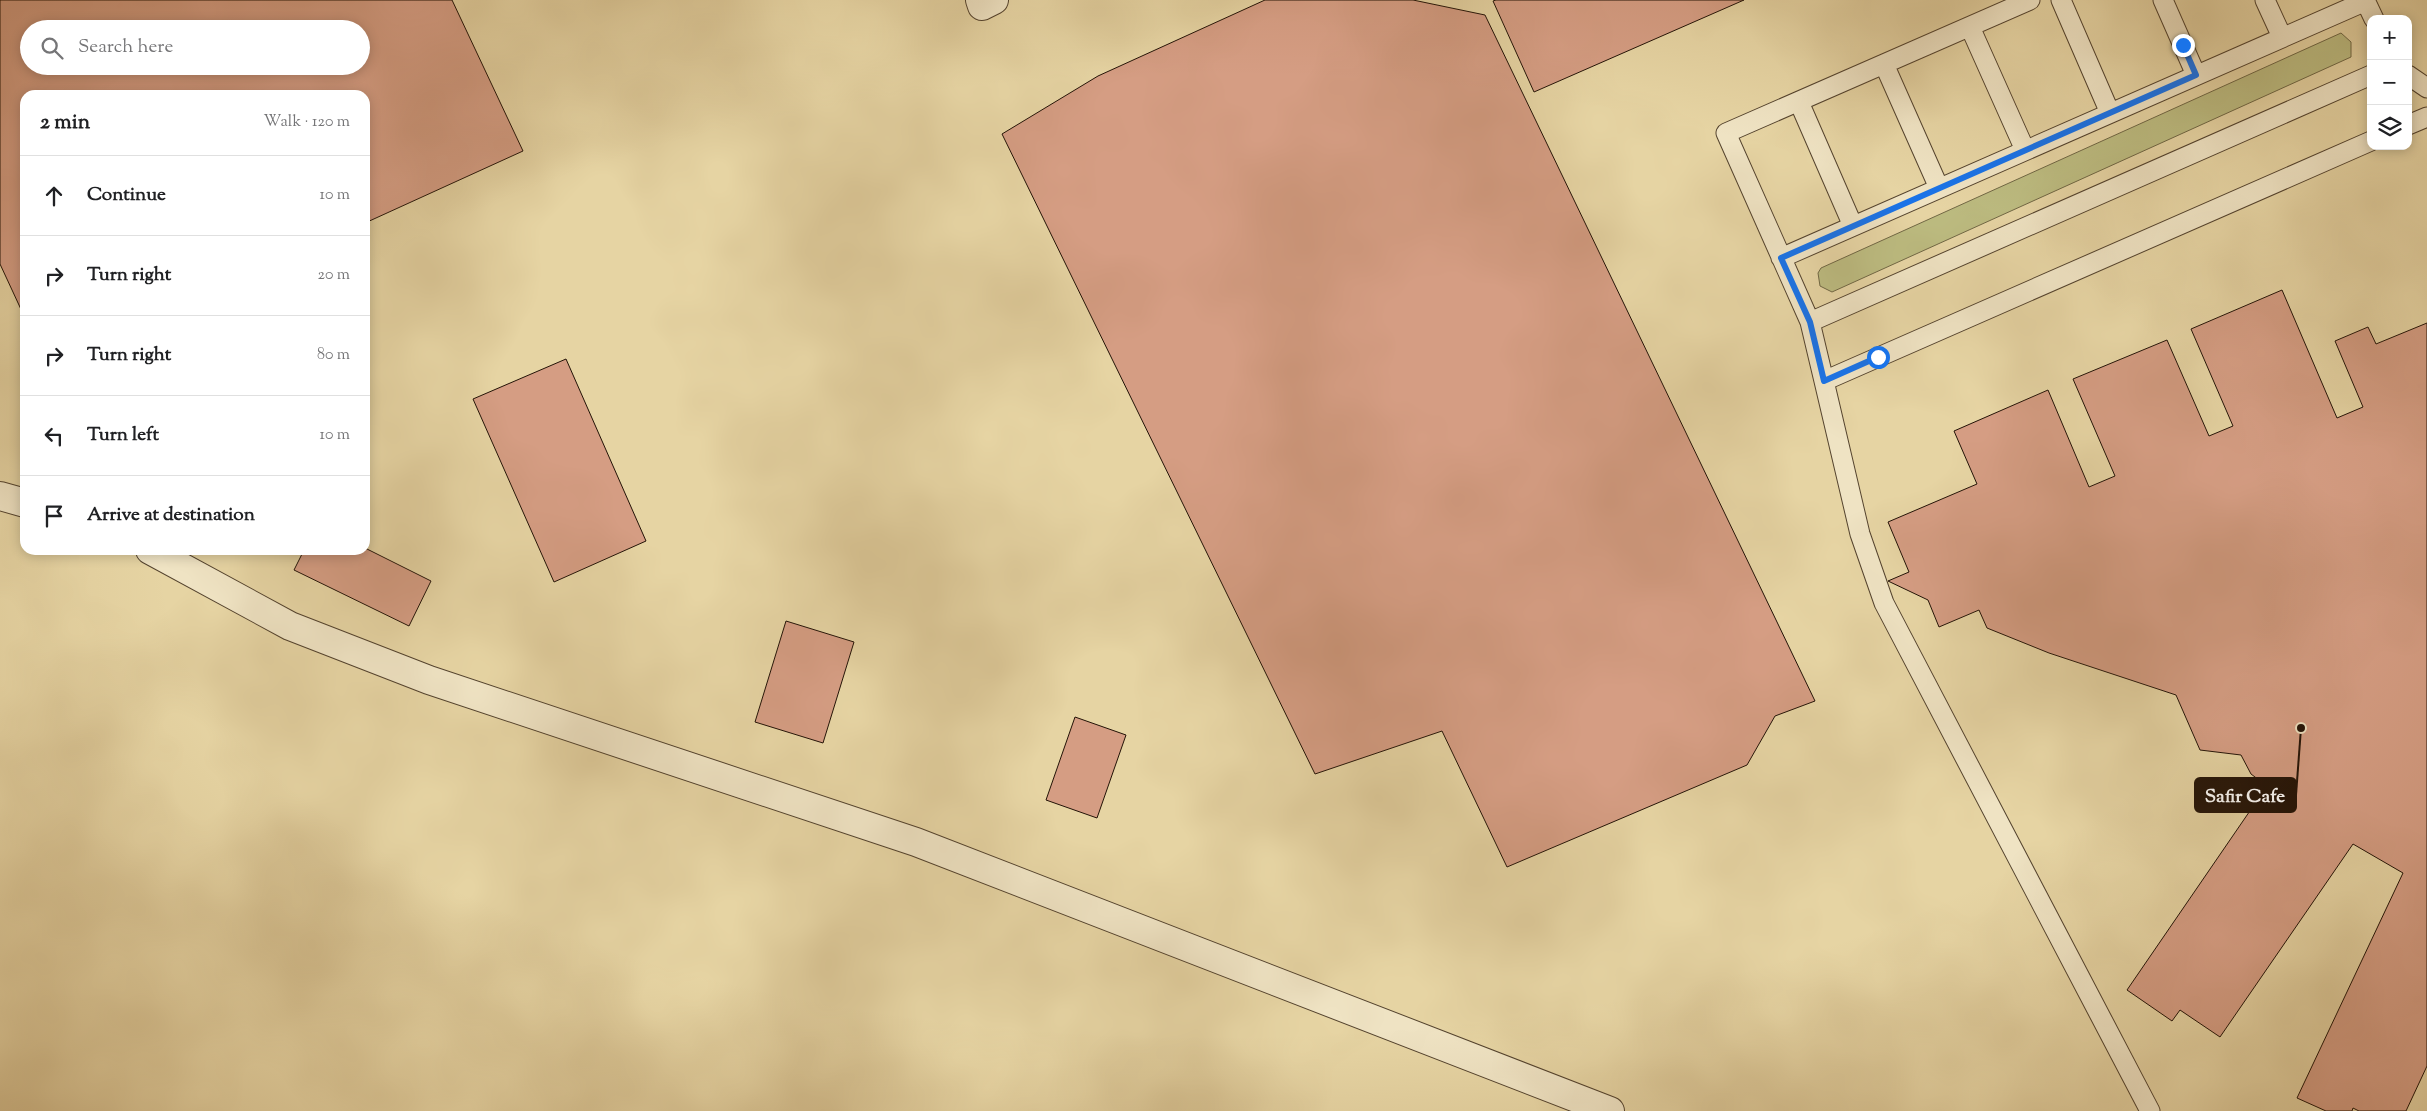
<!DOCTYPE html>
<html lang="en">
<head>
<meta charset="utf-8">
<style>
	:root { --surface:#fff; --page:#f2f2f2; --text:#202124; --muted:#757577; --line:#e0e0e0 }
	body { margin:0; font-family:"Sorts Mill Goudy",serif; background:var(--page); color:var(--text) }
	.controls { position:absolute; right:15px; top:15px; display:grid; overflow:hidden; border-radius:10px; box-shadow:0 2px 12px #0003 }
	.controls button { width:45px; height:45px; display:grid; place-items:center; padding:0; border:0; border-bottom:1px solid var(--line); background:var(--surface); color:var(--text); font:25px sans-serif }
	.stop { position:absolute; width:15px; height:15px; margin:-11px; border:4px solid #1a73e8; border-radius:50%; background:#fff }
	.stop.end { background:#1a73e8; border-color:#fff; box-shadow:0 1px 5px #0008 }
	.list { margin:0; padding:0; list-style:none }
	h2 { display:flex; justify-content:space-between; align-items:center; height:65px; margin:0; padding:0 20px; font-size:21px }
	h2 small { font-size:16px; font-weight:400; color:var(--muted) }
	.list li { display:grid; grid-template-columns:32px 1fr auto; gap:15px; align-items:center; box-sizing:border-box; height:80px; padding:0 20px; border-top:1px solid var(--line) }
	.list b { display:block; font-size:19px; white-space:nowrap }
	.list em { font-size:16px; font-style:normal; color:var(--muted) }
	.icon { flex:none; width:28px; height:28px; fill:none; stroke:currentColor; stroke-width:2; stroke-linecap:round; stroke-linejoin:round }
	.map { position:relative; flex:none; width:2427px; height:1111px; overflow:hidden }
	.search { position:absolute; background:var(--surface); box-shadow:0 2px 12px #0003; left:20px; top:20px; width:350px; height:55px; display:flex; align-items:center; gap:12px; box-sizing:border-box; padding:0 18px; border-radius:28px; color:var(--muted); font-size:19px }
	.panel { position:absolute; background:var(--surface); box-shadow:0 2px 12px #0003; left:20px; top:90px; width:350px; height:465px; border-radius:15px }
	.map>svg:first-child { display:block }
	.green { fill:#bcbb80; stroke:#706744 }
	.building { fill:#d59d83; stroke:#231307; fill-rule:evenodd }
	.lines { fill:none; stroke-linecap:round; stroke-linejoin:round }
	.lane-casing { stroke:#54432e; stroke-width:21 }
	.street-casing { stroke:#54432e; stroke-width:30 }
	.lane { stroke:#efe3c3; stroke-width:19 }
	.street { stroke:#efe3c3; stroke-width:28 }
	.route { stroke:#1a73e8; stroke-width:6 }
	.leader { fill:none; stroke:#231307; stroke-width:2 }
	.callout-dot { fill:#231307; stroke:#efe3c3; stroke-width:2 }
	.callout { fill:#231307; stroke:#231307; stroke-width:2 }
	.callout-label { font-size:19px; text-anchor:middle; font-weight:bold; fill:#fff }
</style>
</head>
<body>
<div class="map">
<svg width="2427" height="1111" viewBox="0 0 2427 1111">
	<rect width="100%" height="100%" fill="#e6d4a3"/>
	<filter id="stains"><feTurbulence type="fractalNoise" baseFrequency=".004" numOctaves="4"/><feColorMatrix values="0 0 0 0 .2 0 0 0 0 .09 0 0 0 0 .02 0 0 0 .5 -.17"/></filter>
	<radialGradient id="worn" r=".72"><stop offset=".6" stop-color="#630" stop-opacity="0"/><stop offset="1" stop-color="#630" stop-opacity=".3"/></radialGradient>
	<path class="green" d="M2341 33 2351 42V57L1832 292 1820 286 1818 273 1821 268Z"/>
	<path class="building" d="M0 0H452L523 151 365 223V95H25V318L0 264ZM29 29H361V66H29Z
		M1265 0H1413L1485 15 1815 701 1775 716 1747 765 1507 867 1442 731 1315 774 1002 134 1098 76Z
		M1496 0H1744L1534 92 1493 1Z
		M2282 290 2337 418 2363 407 2335 341 2368 327 2376 344 2427 323V1066L2406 1111H2359L2353 1108 2352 1111H2326L2297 1098 2403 873 2353 844 2220 1037 2180 1010 2172 1021 2127 990 2267 786 2251 774 2241 755 2200 750 2176 695 2049 653 1987 628 1979 610 1939 627 1928 600 1888 581 1909 572 1888 522 1977 484 1954 431 2048 390 2089 487 2115 476 2073 379 2167 340 2209 436 2233 426 2191 329Z
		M566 359 646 541 554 582 473 399Z
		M365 548 431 581 409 626 294 570 304 550H365Z
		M786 621 854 642 823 743 755 722Z
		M1075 717 1126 735 1097 818 1046 800Z"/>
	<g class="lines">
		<g class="lane-casing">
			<path id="lane" d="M2061 0 2110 113
				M2163 0 2196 75
				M2265 0 2282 37
				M2365 0 2374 19
				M1970 27 2025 150
				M1884 64 1939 188
				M2408 75 2427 88
				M1799 102 1853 226
				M2408 125 2427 117
				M1781 258 2366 1
				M1810 322 1726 133 2030 0
				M1824 381 1810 322 2371 75
				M2150 1111 1884 603 1860 534 1824 381 2371 141"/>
		</g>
		<g class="street-casing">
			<path id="street" d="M980 0 982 6 994 0
				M0 496 25 503
				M150 550 290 626 429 680 916 842 1610 1111"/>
		</g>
		<use href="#lane" class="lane"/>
		<use href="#street" class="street"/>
	</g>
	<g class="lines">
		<path class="route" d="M1878 357 1824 381 1810 322 1781 258 2196 75 2183 45"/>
	</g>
	<path class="leader" d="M2301 728L2296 795"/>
	<circle class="callout-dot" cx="2301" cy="728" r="5"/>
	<rect class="callout" x="2195" y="778" width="101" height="34" rx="5"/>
	<g class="callout-label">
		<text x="2245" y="802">Safir Cafe</text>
	</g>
	<rect width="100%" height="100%" filter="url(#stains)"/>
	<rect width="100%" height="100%" fill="url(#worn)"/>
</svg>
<div class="controls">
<button>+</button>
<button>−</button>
<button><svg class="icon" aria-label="layers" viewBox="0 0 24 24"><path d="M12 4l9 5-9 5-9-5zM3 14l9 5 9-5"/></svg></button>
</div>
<div class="stop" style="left:1878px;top:357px"></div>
<div class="stop end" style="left:2183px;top:45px"></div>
<div class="search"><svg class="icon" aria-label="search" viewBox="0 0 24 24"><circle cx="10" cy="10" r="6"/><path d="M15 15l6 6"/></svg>Search here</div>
<section class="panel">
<h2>2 min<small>Walk · 120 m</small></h2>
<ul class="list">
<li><svg class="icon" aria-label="ahead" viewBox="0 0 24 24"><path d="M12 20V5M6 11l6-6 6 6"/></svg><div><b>Continue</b></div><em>10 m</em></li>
<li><svg class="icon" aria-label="right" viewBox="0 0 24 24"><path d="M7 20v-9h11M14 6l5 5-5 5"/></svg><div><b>Turn right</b></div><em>20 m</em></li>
<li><svg class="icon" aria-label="right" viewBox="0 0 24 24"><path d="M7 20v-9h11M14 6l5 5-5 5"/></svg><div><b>Turn right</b></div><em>80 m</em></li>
<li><svg class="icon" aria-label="left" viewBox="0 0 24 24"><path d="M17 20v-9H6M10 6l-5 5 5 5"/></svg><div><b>Turn left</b></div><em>10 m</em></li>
<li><svg class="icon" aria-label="arrive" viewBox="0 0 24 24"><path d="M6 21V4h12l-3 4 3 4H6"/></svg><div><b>Arrive at destination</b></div></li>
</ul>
</section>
</div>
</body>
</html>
